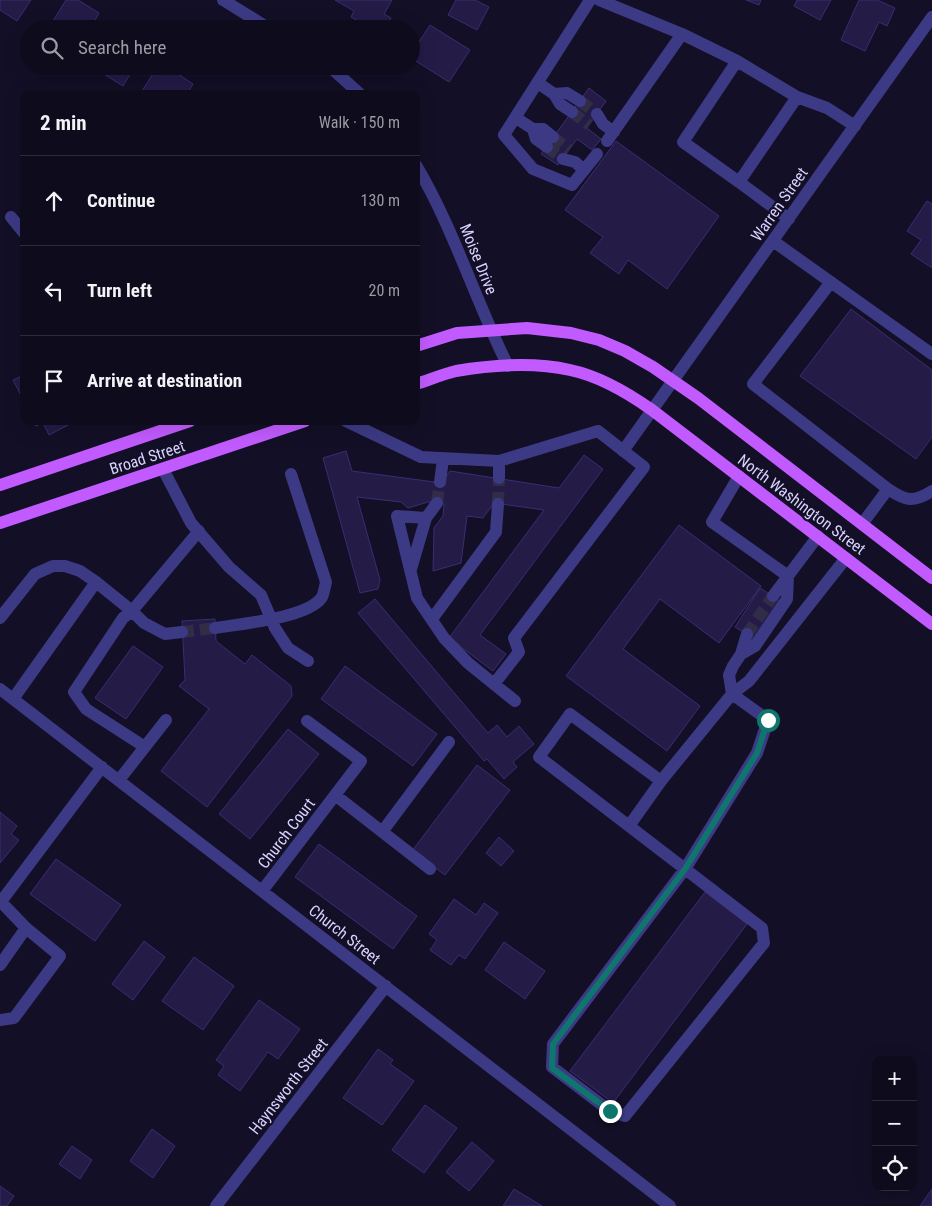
<!DOCTYPE html>
<html lang="en">
<head>
<meta charset="utf-8">
<style>
	:root { --surface:#0e0b1c; --page:#171425; --text:#f1f3f6; --muted:#9b9ba3; --line:#2e2b3b }
	body { margin:0; font-family:"Roboto Condensed",sans-serif; background:var(--page); color:var(--text) }
	.controls { position:absolute; right:15px; bottom:15px; display:grid; overflow:hidden; border-radius:10px; box-shadow:0 5px 20px #0002 }
	.controls button { width:45px; height:45px; display:grid; place-items:center; padding:0; border:0; border-bottom:1px solid var(--line); background:var(--surface); color:var(--text); font:25px sans-serif }
	.stop { position:absolute; width:15px; height:15px; margin:-11px; border:4px solid #0f766e; border-radius:50%; background:#fff }
	.stop.end { background:#0f766e; border-color:#fff; box-shadow:0 1px 5px #0008 }
	.list { margin:0; padding:0; list-style:none }
	h2 { display:flex; justify-content:space-between; align-items:center; height:65px; margin:0; padding:0 20px; font-size:21px }
	h2 small { font-size:16px; font-weight:400; color:var(--muted) }
	.list li { display:grid; grid-template-columns:32px 1fr auto; gap:15px; align-items:center; box-sizing:border-box; height:90px; padding:0 20px; border-top:1px solid var(--line) }
	.list b { display:block; font-size:19px; white-space:nowrap }
	.list em { font-size:16px; font-style:normal; color:var(--muted) }
	.icon { flex:none; width:28px; height:28px; fill:none; stroke:currentColor; stroke-width:2; stroke-linecap:round; stroke-linejoin:round }
	.map { position:relative; flex:none; width:932px; height:1206px; overflow:hidden }
	.search { position:absolute; background:var(--surface); box-shadow:0 5px 20px #0002; left:20px; top:20px; width:400px; height:55px; display:flex; align-items:center; gap:12px; box-sizing:border-box; padding:0 18px; border-radius:28px; color:var(--muted); font-size:19px }
	.panel { position:absolute; background:var(--surface); box-shadow:0 5px 20px #0002; left:20px; top:90px; width:400px; height:335px; border-radius:10px }
	.map>svg:first-child { display:block }
	.building { fill:#241b47; stroke:#3b2d73 }
	.lines { fill:none; stroke-linecap:round; stroke-linejoin:round }
	.minor-tunnel { stroke:#312d47; stroke-width:12; stroke-dasharray:12 6; stroke-linecap:butt }
	.minor { stroke:#3d3a85; stroke-width:12 }
	.major { stroke:#c25bff; stroke-width:12 }
	.route { stroke:#0f766e; stroke-width:6 }
	.labels { text-anchor:middle; stroke-width:4.5; stroke-linejoin:round; paint-order:stroke }
	.street-label { font-size:16px; fill:#d9d4ff; stroke:#130f26 }
</style>
</head>
<body>
<div class="map">
<svg width="932" height="1206" viewBox="0 0 932 1206">
	<rect width="100%" height="100%" fill="#130f26"/>
	<path class="building" d="M0 0H31L17 21 0 10Z
		M66 0H78L99 13 90 29H48Z
		M335 0H392L384 14 391 18 386 29H372L351 17 354 11Z
		M456 0H475L489 7 477 30 448 15Z
		M746 0H761L759 5Z
		M797 0H831L820 20 794 6Z
		M859 0H877L895 8 887 26 879 22 865 51 841 40Z
		M430 25 470 50 449 82 411 58V54Z
		M102 66H135L123 86 99 71Z
		M158 66H166L193 84 187 94H140Z
		M589 88 606 101 587 128 601 139 592 150 577 139 558 165 541 154Z
		M616 141 719 216 667 289 628 260 619 274 590 253 603 237 565 210Z
		M927 201 932 204V268L911 254 921 240 907 231Z
		M851 309 932 370V437L916 459 800 376Z
		M24 375V401L13 380Z
		M34 421H76L49 435 43 423 36 426Z
		M346 451 352 471 442 483 450 471 559 488 584 455 603 469 480 635 506 654 493 671 449 638 544 510 494 503 483 518 467 516 461 563 433 571 434 528 443 516 444 504 428 502 408 508 401 502 357 497 380 580 378 589 360 593 323 458Z
		M679 525 761 586 719 643 660 599 623 649 700 706 667 751 566 676Z
		M760 588 780 601 756 640 735 627Z
		M375 599 488 733 497 725 507 737 519 726 534 744 513 762 517 767 504 779 487 759 484 761 358 613Z
		M215 619 216 641 245 664 252 655 291 686 292 696 207 807 161 771 209 709 179 686 185 680 182 621Z
		M133 646 163 667 126 719 95 698Z
		M345 666 437 734 413 766 321 699Z
		M288 729 319 754 250 839 219 814Z
		M477 765 510 790 445 875 412 851Z
		M0 812 17 826 11 834 19 840 0 863Z
		M499 837 514 851 501 866 486 853Z
		M319 844 417 916 393 949 295 877Z
		M56 859 121 905 95 941 30 894Z
		M705 892 747 924 613 1103 570 1071Z
		M454 899 476 915 484 903 498 913 465 959 459 955 451 965 430 950 437 940 429 934Z
		M144 941 165 957 133 1000 112 984Z
		M504 942 545 971 525 999 485 970Z
		M194 957 234 986 203 1030 162 1001Z
		M259 1000 300 1029 278 1059 268 1052 240 1091 218 1075 224 1066 216 1060Z
		M378 1049 393 1060 390 1064 414 1081 382 1125 343 1098Z
		M425 1105 457 1128 424 1173 392 1150Z
		M152 1129 175 1146 153 1178 130 1161Z
		M472 1142 494 1161 469 1191 446 1172Z
		M72 1146 92 1160 80 1179 59 1164Z
		M0 1186 14 1196 7 1206H0Z
		M514 1189 542 1206H503Z
		M932 1189V1206H920Z"/>
	<g class="lines">
		<path class="minor-tunnel" d="M580 101 597 114
			M572 112 589 125
			M553 137 569 150
			M547 147 563 159
			M437 503 440 482
			M498 504 499 478
			M182 632 215 628
			M747 634 773 596"/>
		<path class="minor" d="M223 0 270 29
			M590 0 504 135 533 169 572 185 597 154
			M599 0 682 34 737 61 683 142 739 182 797 97 827 108 855 126
			M737 61 797 97
			M329 66 360 94
			M538 83 554 94 560 104 572 112
			M554 94 567 93 580 101
			M597 114 603 124 614 132
			M516 118 533 129H543L553 137
			M533 129 536 139 547 147
			M607 141 682 34
			M563 159 575 162 584 170
			M416 165C454 229 475 300 508 366
			M739 182 789 219
			M11 217 24 233
			M773 241 932 354
			M831 282 753 384 888 489C906 501 913 503 932 491
			M346 421 421 457 499 461 598 431 644 467 514 638 519 652 494 684
			M623 451 932 17
			M163 469 191 523 229 567 261 595 275 628 288 648 308 661
			M739 476 712 522 788 576 773 596
			M499 478V461
			M440 482 443 459
			M426 518 397 516 417 598 444 638 468 663 515 701
			M862 524 888 489
			M411 569 426 518 437 503
			M0 618 35 574 53 566H65L80 571 96 582
			M432 619 496 532 498 504
			M215 628C239 624 309 618 322 597 324 593 325 586 326 582L291 474
			M741 654 747 634
			M0 689 670 1206
			M13 699 96 582 132 611 199 531
			M145 747 86 709 74 692 123 618 132 611 144 623 165 634 182 632
			M119 780 166 720
			M661 781 732 694 749 681 846 558
			M335 795 430 869
			M629 826 661 781 570 714 539 757 762 928 764 943 625 1116 610 1111 552 1067 553 1044 685 869 757 753 768 720 732 694 729 675 733 666 741 654 755 646 787 599 788 576 818 536
			M382 832 449 742
			M262 891 361 761 307 721
			M0 903 102 767
			M0 965 26 928
			M0 1020 14 1018 60 956 26 928 1 902
			M216 1206 386 986"/>
		<path class="major" d="M416 346 457 333 527 328 571 333 599 340 625 351 653 367 698 398 932 578
			M416 384C429 380 443 374 456 371 492 365 534 362 570 370 599 376 628 393 652 410L932 624
			M0 485 190 421
			M0 523 305 421"/>
	</g>
	<g class="lines">
		<path class="route" d="M610 1111 552 1068 553 1044 685 869 757 753 768 720"/>
	</g>
	<g class="labels">
		<g class="street-label">
			<text transform="translate(779 204) rotate(-55)" y="6">Warren Street</text>
			<text transform="translate(479 259) rotate(68)" y="6">Moise Drive</text>
			<text transform="translate(147 457) rotate(-18)" y="6">Broad Street</text>
			<text transform="translate(802 504) rotate(37)" y="6">North Washington Street</text>
			<text transform="translate(286 833) rotate(-53)" y="6">Church Court</text>
			<text transform="translate(345 934) rotate(38)" y="6">Church Street</text>
			<text transform="translate(288 1086) rotate(-52)" y="6">Haynsworth Street</text>
		</g>
	</g>
</svg>
<div class="controls">
<button>+</button>
<button>−</button>
<button><svg class="icon" aria-label="locate" viewBox="0 0 24 24"><circle cx="12" cy="12" r="6"/><path d="M12 2v4M12 18v4M2 12h4M18 12h4"/></svg></button>
</div>
<div class="stop" style="left:768px;top:720px"></div>
<div class="stop end" style="left:610px;top:1111px"></div>
<div class="search"><svg class="icon" aria-label="search" viewBox="0 0 24 24"><circle cx="10" cy="10" r="6"/><path d="M15 15l6 6"/></svg>Search here</div>
<section class="panel">
<h2>2 min<small>Walk · 150 m</small></h2>
<ul class="list">
<li><svg class="icon" aria-label="ahead" viewBox="0 0 24 24"><path d="M12 20V5M6 11l6-6 6 6"/></svg><div><b>Continue</b></div><em>130 m</em></li>
<li><svg class="icon" aria-label="left" viewBox="0 0 24 24"><path d="M17 20v-9H6M10 6l-5 5 5 5"/></svg><div><b>Turn left</b></div><em>20 m</em></li>
<li><svg class="icon" aria-label="arrive" viewBox="0 0 24 24"><path d="M6 21V4h12l-3 4 3 4H6"/></svg><div><b>Arrive at destination</b></div></li>
</ul>
</section>
</div>
</body>
</html>
